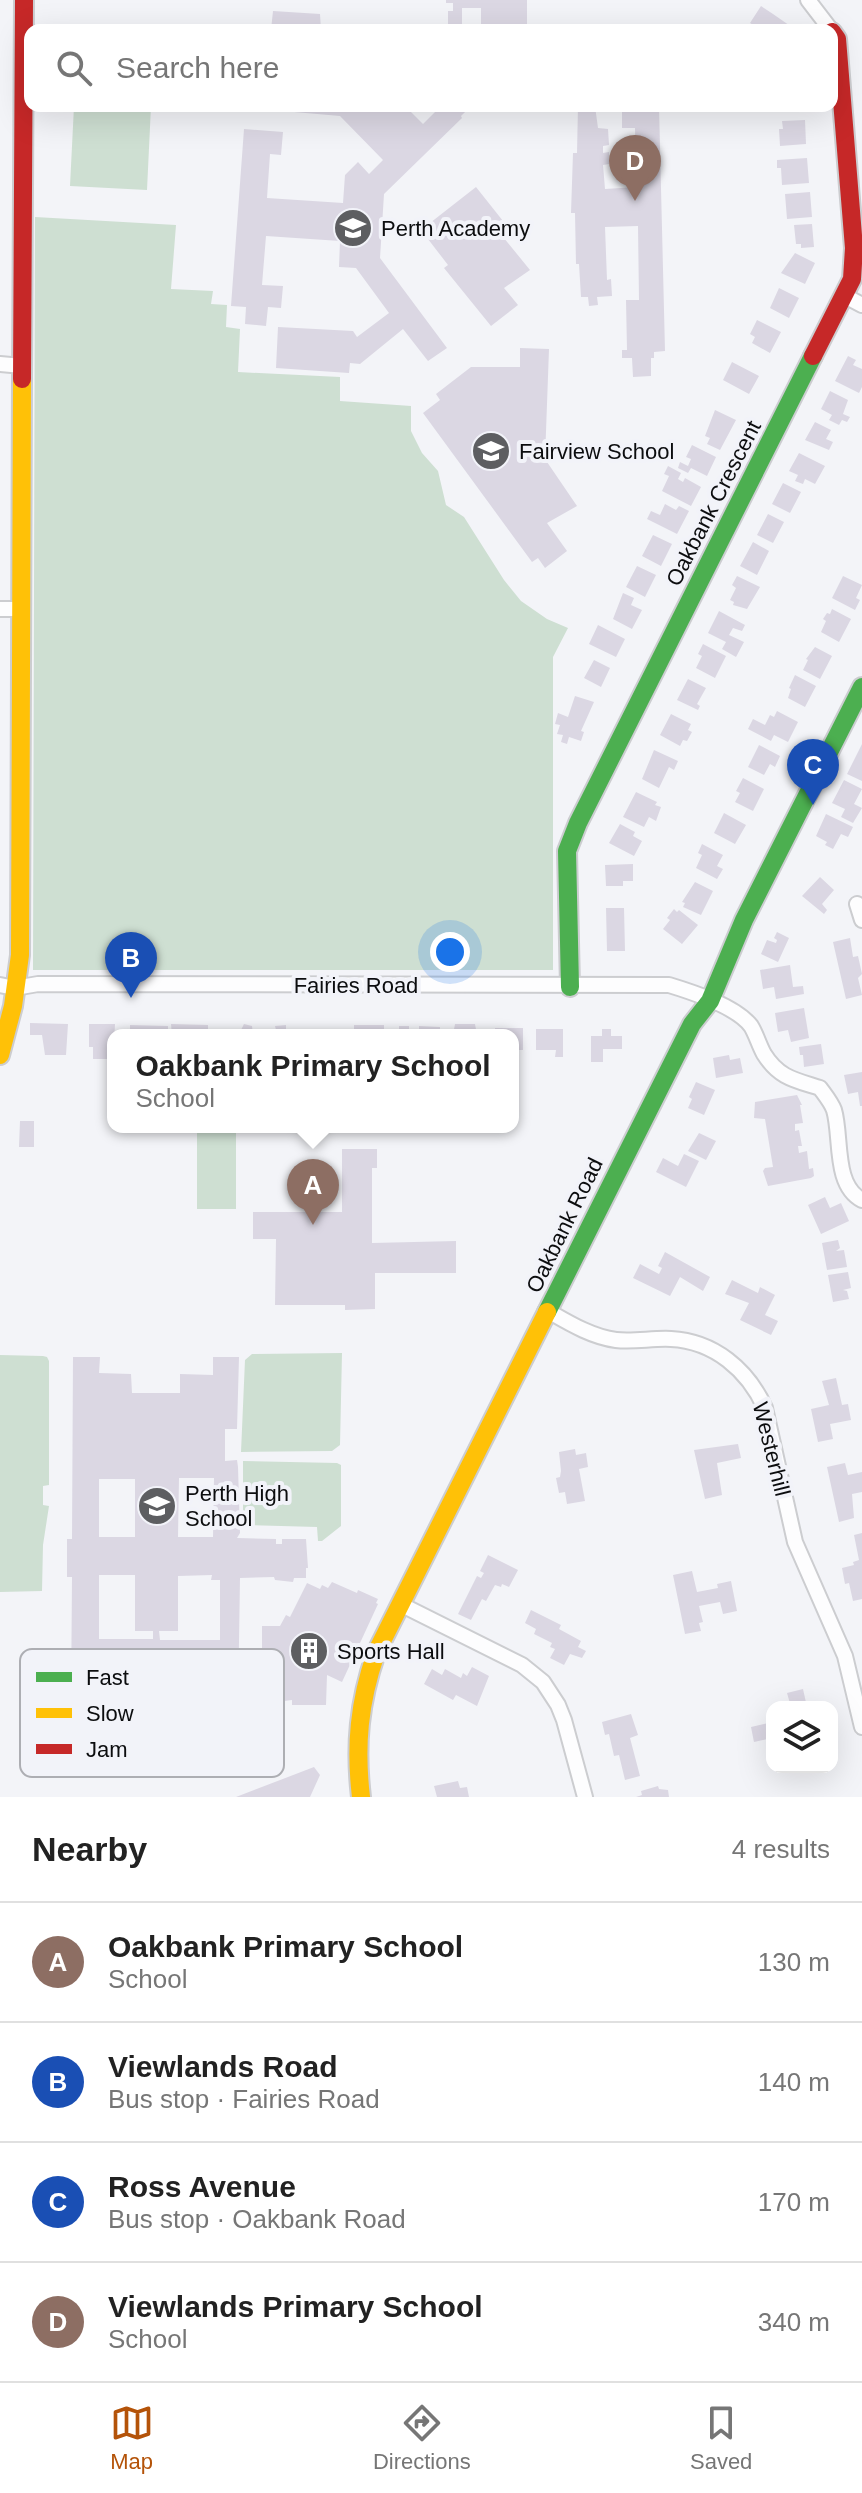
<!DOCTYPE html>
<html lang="en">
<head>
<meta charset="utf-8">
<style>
	:root { --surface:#fff; --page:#f2f2f2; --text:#222; --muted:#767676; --line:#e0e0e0; --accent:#b45309 }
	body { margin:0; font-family:Arial,sans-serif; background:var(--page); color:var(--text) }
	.controls { position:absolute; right:24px; bottom:24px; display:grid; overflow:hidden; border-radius:16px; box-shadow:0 8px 32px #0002 }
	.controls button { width:72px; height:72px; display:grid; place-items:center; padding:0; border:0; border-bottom:2px solid var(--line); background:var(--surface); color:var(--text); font:40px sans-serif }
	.you { position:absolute; left:450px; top:952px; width:28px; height:28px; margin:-20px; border:6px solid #fff; border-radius:50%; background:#1a73e8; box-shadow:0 0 0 12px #1a73e833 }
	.badge { display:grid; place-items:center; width:52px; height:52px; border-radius:50%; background:var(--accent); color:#fff; font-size:26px; font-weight:700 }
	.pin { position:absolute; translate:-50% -66px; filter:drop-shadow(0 2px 4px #0008) }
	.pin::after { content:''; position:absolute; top:42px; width:28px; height:24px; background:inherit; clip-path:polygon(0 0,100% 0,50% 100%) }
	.popup { position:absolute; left:107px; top:1029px; width:412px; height:104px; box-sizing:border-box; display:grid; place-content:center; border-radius:16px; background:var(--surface); filter:drop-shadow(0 2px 6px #0005); font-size:26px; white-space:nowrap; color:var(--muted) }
	.popup b { font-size:30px; color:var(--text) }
	.popup::after { content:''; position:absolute; left:50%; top:100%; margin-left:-16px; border:16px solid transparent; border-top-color:var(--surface) }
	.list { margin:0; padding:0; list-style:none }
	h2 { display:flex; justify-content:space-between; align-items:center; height:104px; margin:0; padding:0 32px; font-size:34px }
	h2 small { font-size:26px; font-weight:400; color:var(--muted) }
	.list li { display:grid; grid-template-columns:52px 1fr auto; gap:24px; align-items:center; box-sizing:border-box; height:120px; padding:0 32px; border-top:2px solid var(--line) }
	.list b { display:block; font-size:30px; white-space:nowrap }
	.list p { margin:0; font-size:26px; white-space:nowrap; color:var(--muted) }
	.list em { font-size:26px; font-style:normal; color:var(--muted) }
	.icon { flex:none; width:44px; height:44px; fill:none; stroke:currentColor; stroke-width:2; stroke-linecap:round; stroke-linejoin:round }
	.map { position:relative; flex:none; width:862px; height:1797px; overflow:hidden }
	.search { position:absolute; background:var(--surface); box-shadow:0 8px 32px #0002; left:24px; right:24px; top:24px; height:88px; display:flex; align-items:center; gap:20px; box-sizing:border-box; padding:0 28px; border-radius:16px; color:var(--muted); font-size:30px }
	.sheet { height:584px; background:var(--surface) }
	nav { display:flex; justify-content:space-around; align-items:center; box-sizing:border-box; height:112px; border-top:2px solid var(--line); background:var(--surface); font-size:22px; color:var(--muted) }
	nav a { display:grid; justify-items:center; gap:4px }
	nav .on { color:var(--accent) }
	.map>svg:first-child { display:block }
	.green { fill:#cedfd2 }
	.building { fill:#dbd7e3; fill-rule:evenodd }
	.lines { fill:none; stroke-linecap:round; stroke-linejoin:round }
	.street-casing { stroke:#cccdd0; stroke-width:18 }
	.fast-casing { stroke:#cccdd0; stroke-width:22 }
	.slow-casing { stroke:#cccdd0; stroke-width:22 }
	.jam-casing { stroke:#cccdd0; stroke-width:22 }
	.street { stroke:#fdfdfe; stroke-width:14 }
	.fast { stroke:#4caf50; stroke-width:18 }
	.slow { stroke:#ffc107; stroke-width:18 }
	.jam { stroke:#c62828; stroke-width:18 }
	.labels { text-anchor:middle; stroke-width:8; stroke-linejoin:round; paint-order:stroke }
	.poi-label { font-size:22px; fill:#0c0d0f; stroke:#f2f3f9; text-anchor:start }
	.street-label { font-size:22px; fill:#0c0d0f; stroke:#f2f3f9 }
	.key { fill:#f2f3f9; stroke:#adaeb3; stroke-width:2 }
	.key-label { font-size:22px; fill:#0c0d0f }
</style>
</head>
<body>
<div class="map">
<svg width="862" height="1797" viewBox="0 0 862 1797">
	<rect width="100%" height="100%" fill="#f3f4f8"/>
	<path class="green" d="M74 106H151L147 190 70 186Z
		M35 217 176 225 171 289 213 291 211 304 227 305 226 327 240 329 238 372 340 377V401L411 406V431L422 453 438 471 446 505 464 517 504 580 521 601 547 619 568 628 553 657V970H33Z
		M197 1129H236V1209H197Z
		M342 1353 340 1445 332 1451 241 1452 245 1360 252 1354Z
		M0 1355 43 1356 47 1357 49 1361V1485L43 1486V1505L49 1506 43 1545 42 1591 0 1592Z
		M243 1461 337 1463 341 1465V1526L322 1541H318L317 1527 243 1525Z"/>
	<path class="building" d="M446 0H527V30H481V8H462V30H453V24H448V11H453V3H446Z
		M761 6 773 14 796 30H761L750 23Z
		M273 11 320 14 321 30H271Z
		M249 106H401L403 108 405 106 423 124 441 106H471L461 116 462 118 384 194 380 258 447 348 428 361 403 329 360 364 350 363 349 373 276 368 278 327 353 331 357 337 389 313 356 268 339 267 340 241 266 236 262 285 283 286 281 308 268 307 266 326 245 324 246 307 231 306 244 129 283 132 281 155 270 154 267 198 343 203 345 175 358 162 369 174 383 160 340 116 249 108Z
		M578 106H595L598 128 608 129 609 145 603 146V153L609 152V164L603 165 605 189 636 187 635 128H622V106H659L665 351 654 352V358H651V376L633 377 632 358H622V350H627L626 300H639L638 226 605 227 607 280 611 279 612 296 597 297 598 305 589 306 588 297H581L579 264H576L575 213H571L573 153H577Z
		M762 106H804V109L762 111Z
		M805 120 806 144 780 146 779 129H783L782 121Z
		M807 158 809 183 782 185 781 168H777V160Z
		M476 187 503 221 495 227 530 270 504 288 518 305 491 326 444 268 448 265 421 230Z
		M810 192 812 217 787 219 785 194Z
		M812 224 814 247 801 248V244H796L794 225Z
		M795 253 815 263 805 284 781 273Z
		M779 288 799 298 789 318 770 308Z
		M757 320 781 332 770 353 752 343 755 337 750 334Z
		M520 348 549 349 545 459 577 506 547 523 567 551 545 568 538 558 532 562 423 413 440 400 436 394 471 367H520Z
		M848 356 856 360 853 365 862 369V387L859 393 835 381Z
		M732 362 759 376 749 394 723 380Z
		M830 391 848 400 843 414 850 417 847 422 842 420 839 425 829 420 832 415 821 409Z
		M715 410 736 420 720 450 707 444 710 438 705 436Z
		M815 422 831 430 826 439 833 442 829 450 805 440Z
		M692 445 716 457 707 476 691 468 688 473 678 468 680 462 688 466 691 459 686 457Z
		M799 453 825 466 815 484 805 479 803 484 795 481 798 475 789 471Z
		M668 466 681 473 678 479 683 482 685 478 701 487 691 506 662 491 669 476 664 474Z
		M783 483 801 492 790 513 772 504Z
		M665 504 676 510 679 506 689 511 677 534 647 519 651 511 660 515Z
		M768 514 784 522 773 543 757 535Z
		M653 535 672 544 661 566 642 556Z
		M753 542 769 551 757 575 740 566Z
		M637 566 656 575 645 597 626 587Z
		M737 576 760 587 747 609 733 605 734 602 730 600 736 588 732 585Z
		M843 576 862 585 856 598 860 600 855 610 832 598Z
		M623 593 634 598 631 605 642 610 632 629 613 619Z
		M832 609 851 619 839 642 821 632 826 621 823 619 827 613 830 614Z
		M719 611 745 625 742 631 733 628 729 635 744 642 736 657 722 649 726 642 708 633Z
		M598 625 625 639 616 657 589 644Z
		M703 644 726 656 715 678 696 668 702 656 698 654Z
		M815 647 832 656 820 679 803 670 808 660 806 659Z
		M594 660 610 668 601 687 584 678Z
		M795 675 816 686 805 707 788 698 791 689 789 688Z
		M688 679 706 688 697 704 700 706 698 710 677 700Z
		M575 696 594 702 581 731 584 732 581 741 569 737 567 744 561 742 563 735 557 734 560 725 555 724 558 713 568 717Z
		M777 711 798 722 788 742 774 735 771 741 748 729 753 719 765 725 770 715 774 717Z
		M671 714 691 724 688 730 692 732 687 741 683 740 680 746 660 735Z
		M862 744V781L847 774Z
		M759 745 780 756 775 767 770 764 764 775 748 767Z
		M654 750 678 761 674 770 669 767 659 788 642 779Z
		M743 778 764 789 753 811 735 802 740 793 736 791Z
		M844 780 862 789 854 804 862 808 853 823 841 817 845 809 832 803Z
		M636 792 657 802 655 805 661 807 656 821 649 817 644 827 623 817Z
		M724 813 746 825 735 844 714 833Z
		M826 814 853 827 848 837 841 834 833 849 825 845 827 842 816 836Z
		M620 824 635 832 633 836 642 841 634 856 609 843Z
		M702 844 723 855 717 866 723 869 717 879 696 868 702 855 698 853Z
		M633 864V881H623V886H606L605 865Z
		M820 877 834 890 822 904 827 910 824 914 802 896Z
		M695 882 713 891 701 915 683 907 685 903 682 902Z
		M606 908H624L625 951H607Z
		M674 909 677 912 679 910 698 925 682 944 663 929 670 920 667 918Z
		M777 932 789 938 778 962 761 954 767 940 776 943 777 940 774 938Z
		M850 938 853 957 858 956 862 974 858 978 862 995 846 999 833 942Z
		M790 965 793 987 803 986 804 994 776 999 774 987 763 989 760 970Z
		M804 1008 809 1038 791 1042 788 1030 778 1032 775 1013Z
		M30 1023 68 1024 66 1055H45L42 1035H30Z
		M89 1024H115L113 1059H93V1047H89Z
		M171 1024 208 1025V1035H172Z
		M244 1024 252 1026 253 1035H219V1031L241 1030Z
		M455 1024H475L477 1035H453Z
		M130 1025 168 1026V1035H130Z
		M286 1025V1031L299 1030V1035H267V1031L276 1030 275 1026Z
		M354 1025H384V1035H354Z
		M399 1026H409V1030H419V1026L440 1027V1035H399Z
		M495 1028H523V1050H513V1035H495Z
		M536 1029H563V1057H555L556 1050H536Z
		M602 1029H611V1036H622V1049H603V1062H591V1036H602Z
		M821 1044 824 1064 804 1067 803 1055H800L799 1047Z
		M729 1055 730 1060 740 1058 743 1073 716 1078 713 1058Z
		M862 1072V1106H860L858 1092 848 1094 844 1075Z
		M696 1082 715 1090 704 1115 688 1108 692 1099 689 1097Z
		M797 1095 802 1105H800L803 1123 795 1124V1131L799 1130 802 1146H798L799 1153 807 1151 809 1169 813 1168 814 1176 811 1178 768 1186 763 1171 765 1168 773 1167 765 1119 754 1118 755 1102Z
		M20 1121H34V1147H19Z
		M699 1133 716 1141 706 1160 688 1151Z
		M342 1149H377V1168H372V1243L456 1241V1273H375V1309L345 1310V1305H275L276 1239H253V1212H342Z
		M684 1154 699 1161 686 1187 656 1172 663 1158 678 1166Z
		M825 1197 830 1208 841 1203 849 1221 821 1234 808 1205Z
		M838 1240 840 1248 836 1251 844 1250 847 1267 827 1270 822 1243Z
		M665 1252 710 1277 703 1291 680 1277 670 1296 633 1278 640 1264 659 1274 662 1268 658 1266Z
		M848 1272 851 1288 843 1290 847 1291 849 1299 833 1302 828 1275Z
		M732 1280 758 1293 760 1287 775 1295 765 1315 778 1321 771 1335 740 1320 749 1303 725 1294Z
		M73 1357H100L99 1373 131 1374 132 1393H180V1374L213 1375V1357H239L237 1429H225V1461L237 1460 238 1467 240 1533 237 1538 276 1539V1544H282V1539H306L308 1568H306V1578H294L293 1582 275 1580 274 1577 240 1578 238 1704 71 1702 72 1577H67V1539H72ZM179 1478H214L213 1537H178ZM99 1479H135V1537H99ZM99 1575H135V1631H153V1639H99ZM212 1575 211 1580H220V1640H160L159 1631H178V1576Z
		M836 1378 842 1405 848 1404 851 1420 830 1424 833 1439 818 1442 811 1409 829 1405 822 1381Z
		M738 1444 741 1458 717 1463 722 1495 705 1499 694 1450Z
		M575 1449 576 1455 586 1453 588 1467 579 1469 585 1501 567 1504 565 1492 559 1493 556 1478 560 1477 561 1471 559 1452Z
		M845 1463 848 1475 862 1472V1492L852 1494 854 1518 839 1522 827 1467Z
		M862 1533V1599L853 1601 849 1583 845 1584 842 1568 854 1565 853 1562 859 1560 854 1535Z
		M488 1555 518 1570 509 1587 502 1584 501 1587 495 1585 486 1601 482 1599 471 1620 458 1614 477 1576 481 1578 484 1573 480 1571Z
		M692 1571 697 1592 718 1588 717 1584 731 1581 737 1611 723 1614 720 1602 699 1606 703 1622 699 1623 701 1631 685 1634 673 1575Z
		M332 1582 357 1593 358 1590 378 1599 376 1603 378 1604 342 1682 327 1675 326 1705H292V1700L284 1701V1694H262V1626H280L286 1615 290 1617 307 1583 320 1589 322 1585 328 1588Z
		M531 1610 561 1625 559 1629 581 1641 578 1647 586 1651 582 1658 570 1654 564 1665 550 1658 555 1649 550 1647 552 1643 534 1634 536 1629 525 1623Z
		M472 1667 489 1676 477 1706 456 1695 453 1700 424 1684 432 1669 442 1675 445 1669 461 1678 463 1673 467 1676Z
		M803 1689 807 1707H791L787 1693Z
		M631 1714 638 1735 630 1738 640 1776 625 1780 619 1755 614 1756 609 1734 605 1735 602 1722Z
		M772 1722V1738L754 1742 751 1727Z
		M314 1767 320 1775 310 1797H236Z
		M458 1781 460 1788 467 1787 469 1797H437L434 1786Z
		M658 1786 659 1789 668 1790 669 1797H636L642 1795 641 1791Z"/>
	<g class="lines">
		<g class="street-casing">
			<path id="street" d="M808 0 831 30
				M845 296 862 305
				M0 364 22 366
				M0 609H22
				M857 904 862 920
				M0 985 15 988 38 984 669 985C692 992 736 1006 751 1026 756 1034 759 1045 764 1054 779 1078 795 1080 820 1088 825 1095 831 1102 834 1110 842 1136 833 1185 862 1200
				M548 1311C569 1323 592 1337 616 1340 634 1342 653 1338 671 1339 714 1341 748 1370 765 1408L795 1542 845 1656 862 1727
				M400 1604 522 1665 543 1682 558 1705 564 1720 585 1797"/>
		</g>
		<g class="fast-casing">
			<path id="fast" d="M570 987 567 851 578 823 813 356
				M547 1312 692 1024 710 1001 744 920 862 687"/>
		</g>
		<g class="slow-casing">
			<path id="slow" d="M0 1055 13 1006 20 955 22 379
				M361 1797C355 1746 359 1702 376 1653L547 1312"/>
		</g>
		<g class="jam-casing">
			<path id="jam" d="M813 356 852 279 854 248 837 39 832 32
				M22 379 24 0"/>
		</g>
		<use href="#street" class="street"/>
		<use href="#fast" class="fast"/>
		<use href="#slow" class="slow"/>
		<use href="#jam" class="jam"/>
	</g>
	<defs>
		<g id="school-disc" transform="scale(2)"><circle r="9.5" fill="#5d5e61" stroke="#f2f3f9"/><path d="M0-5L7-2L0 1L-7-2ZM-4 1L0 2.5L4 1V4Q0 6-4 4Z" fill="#fff"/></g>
		<g id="building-disc" transform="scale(2)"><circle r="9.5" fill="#5d5e61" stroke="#f2f3f9"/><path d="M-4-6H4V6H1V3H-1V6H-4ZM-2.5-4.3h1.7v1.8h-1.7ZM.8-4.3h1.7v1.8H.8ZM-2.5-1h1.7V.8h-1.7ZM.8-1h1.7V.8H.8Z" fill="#fff"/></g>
	</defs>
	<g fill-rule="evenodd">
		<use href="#school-disc" x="353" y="228"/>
		<use href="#school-disc" x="491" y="451"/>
		<use href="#school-disc" x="157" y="1506"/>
		<use href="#building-disc" x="309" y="1651"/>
	</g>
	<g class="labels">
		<g class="poi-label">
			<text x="381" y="236">Perth Academy</text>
			<text x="519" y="459">Fairview School</text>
			<text x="185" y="1501">Perth High<tspan x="185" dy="25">School</tspan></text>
			<text x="337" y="1659">Sports Hall</text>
		</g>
		<g class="street-label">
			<text transform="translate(713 503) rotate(-63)" y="8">Oakbank Crescent</text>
			<text x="356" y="993">Fairies Road</text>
			<text transform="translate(564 1225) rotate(-64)" y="8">Oakbank Road</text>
			<text transform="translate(772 1449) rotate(76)" y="8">Westerhill</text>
		</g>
	</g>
	<rect x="20" y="1649" width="264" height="128" rx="12" class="key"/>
	<rect x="36" y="1672" width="36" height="10" fill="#4caf50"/>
	<rect x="36" y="1708" width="36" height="10" fill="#ffc107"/>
	<rect x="36" y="1744" width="36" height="10" fill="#c62828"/>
	<g class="key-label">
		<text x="86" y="1685">Fast</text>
		<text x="86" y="1721">Slow</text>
		<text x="86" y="1757">Jam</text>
	</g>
</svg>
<div class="controls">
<button><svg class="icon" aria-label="layers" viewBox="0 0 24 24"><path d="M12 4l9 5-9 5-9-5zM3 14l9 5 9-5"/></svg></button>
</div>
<div class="you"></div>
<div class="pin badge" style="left:313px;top:1225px;background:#8d6e63">A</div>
<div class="popup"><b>Oakbank Primary School</b>School</div>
<div class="pin badge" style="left:131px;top:998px;background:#1a4fb4">B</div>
<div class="pin badge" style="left:813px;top:805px;background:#1a4fb4">C</div>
<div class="pin badge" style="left:635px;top:201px;background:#8d6e63">D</div>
<div class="search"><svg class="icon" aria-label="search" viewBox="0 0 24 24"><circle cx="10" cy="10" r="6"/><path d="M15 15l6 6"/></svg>Search here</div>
</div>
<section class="sheet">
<h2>Nearby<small>4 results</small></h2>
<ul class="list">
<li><span class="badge" style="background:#8d6e63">A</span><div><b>Oakbank Primary School</b><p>School</p></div><em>130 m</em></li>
<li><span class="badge" style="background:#1a4fb4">B</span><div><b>Viewlands Road</b><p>Bus stop · Fairies Road</p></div><em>140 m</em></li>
<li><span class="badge" style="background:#1a4fb4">C</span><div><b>Ross Avenue</b><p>Bus stop · Oakbank Road</p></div><em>170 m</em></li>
<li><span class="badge" style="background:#8d6e63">D</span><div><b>Viewlands Primary School</b><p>School</p></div><em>340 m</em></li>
</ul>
</section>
<nav>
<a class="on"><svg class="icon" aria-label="map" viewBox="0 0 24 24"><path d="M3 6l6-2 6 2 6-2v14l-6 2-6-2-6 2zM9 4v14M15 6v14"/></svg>Map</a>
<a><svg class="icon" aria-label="directions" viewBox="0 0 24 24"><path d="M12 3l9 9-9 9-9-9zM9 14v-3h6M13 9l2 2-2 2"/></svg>Directions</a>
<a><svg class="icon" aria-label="saved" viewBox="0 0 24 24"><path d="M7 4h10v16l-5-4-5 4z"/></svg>Saved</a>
</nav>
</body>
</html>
